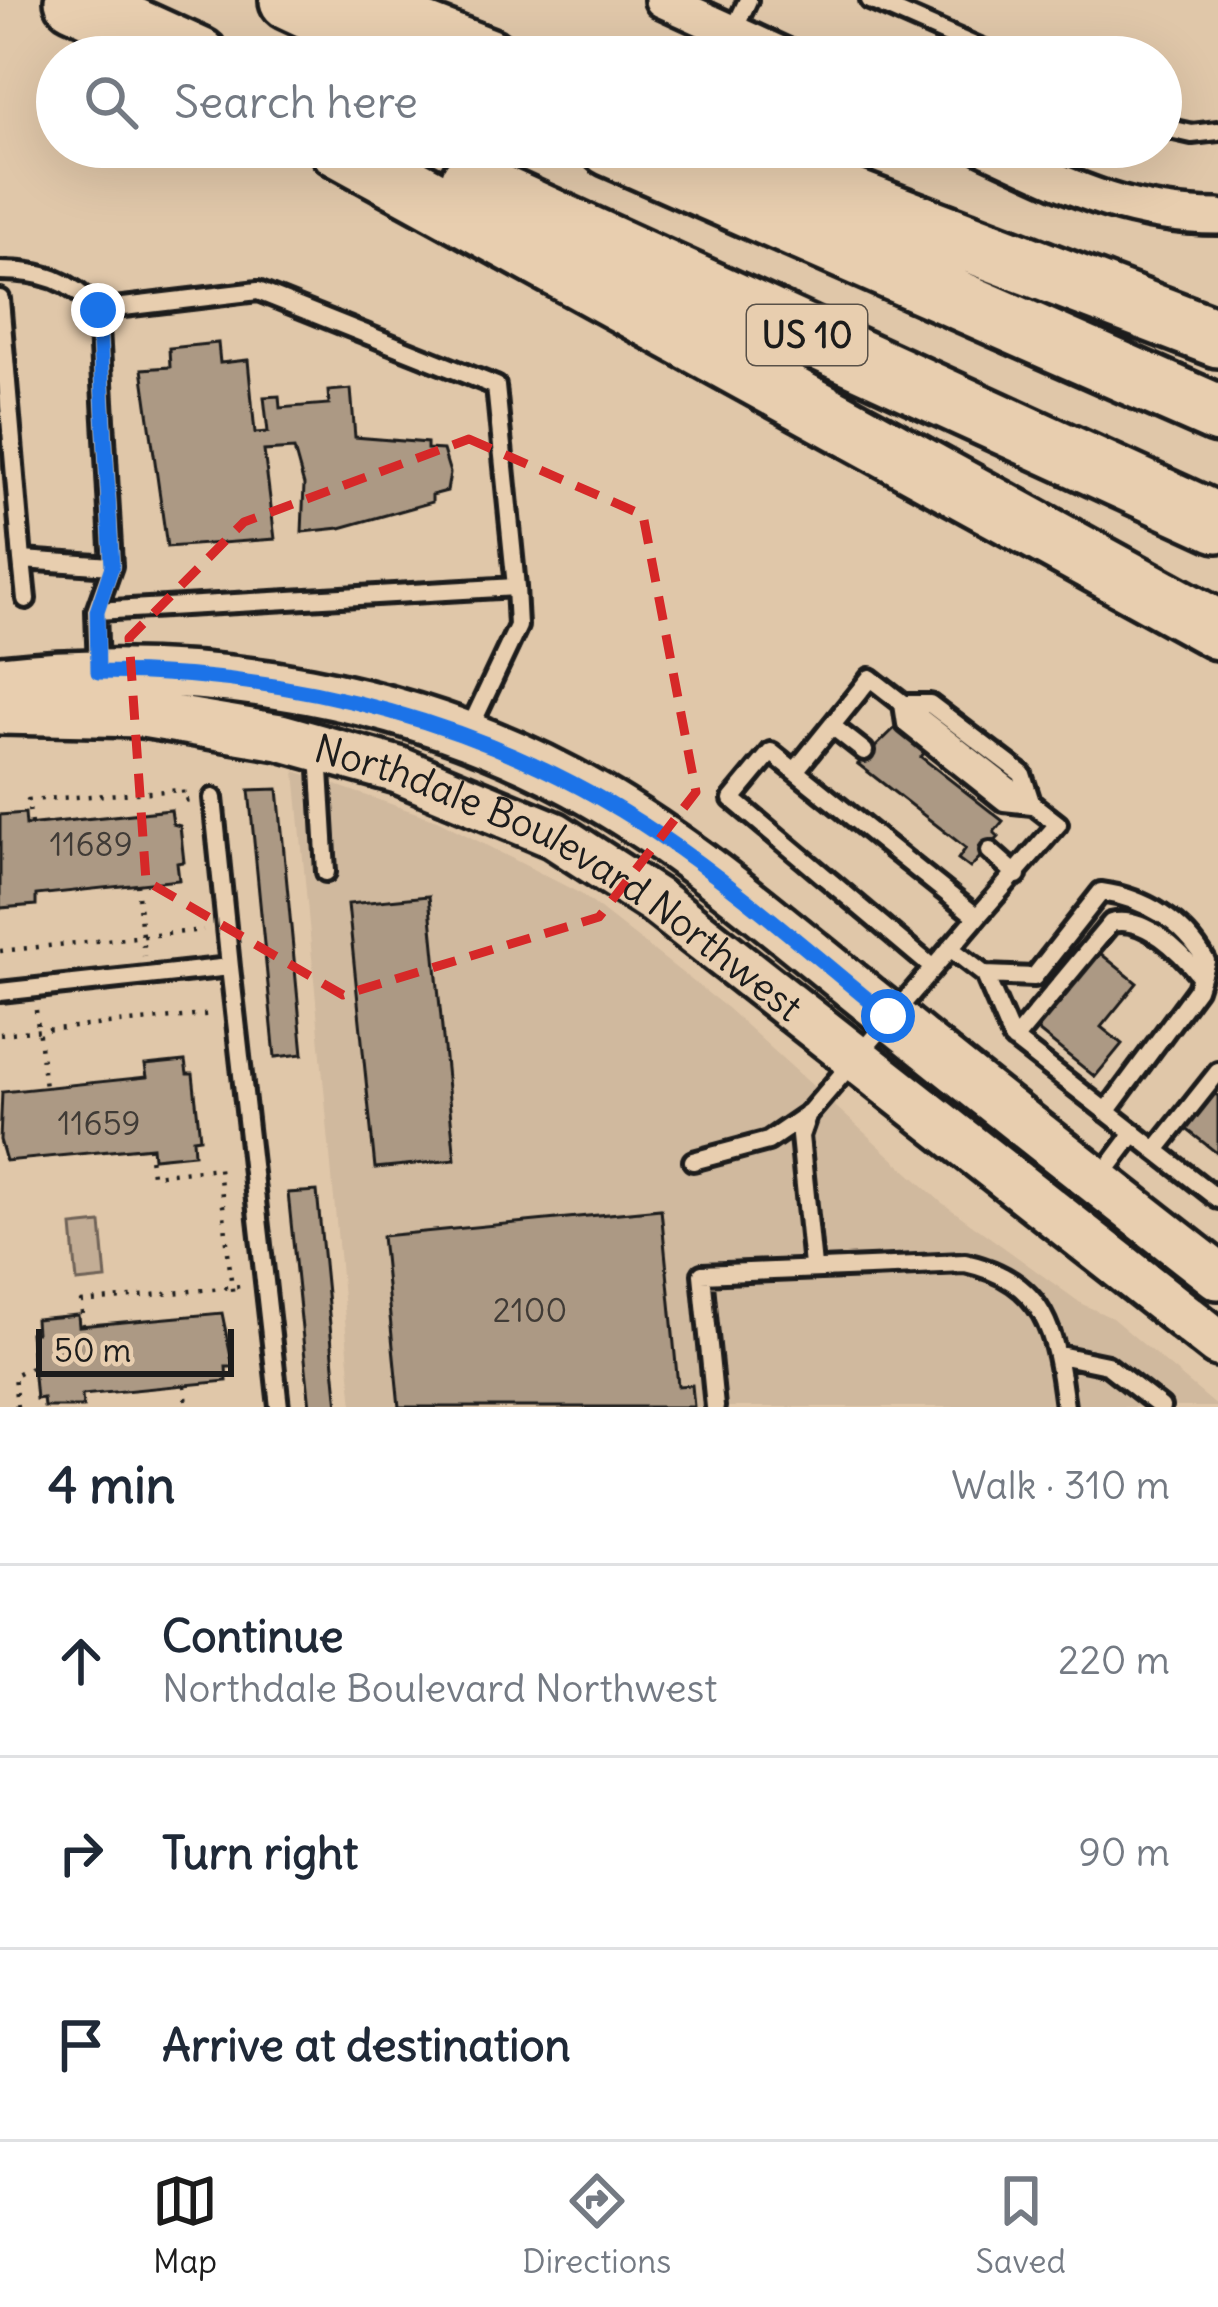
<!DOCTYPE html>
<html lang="en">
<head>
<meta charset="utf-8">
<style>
	:root { --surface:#fff; --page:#f6f6f7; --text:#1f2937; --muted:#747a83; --line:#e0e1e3; --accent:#1c1c1c }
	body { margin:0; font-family:Delius,sans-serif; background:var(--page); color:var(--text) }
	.scale { position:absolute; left:36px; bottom:30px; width:198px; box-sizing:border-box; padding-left:12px; border:6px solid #1c1c1c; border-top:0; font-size:33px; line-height:42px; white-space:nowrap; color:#1c1c1c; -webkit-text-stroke:9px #e8ceaf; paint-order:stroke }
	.stop { position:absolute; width:36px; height:36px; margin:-27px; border:9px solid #1a73e8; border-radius:50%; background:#fff }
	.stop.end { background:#1a73e8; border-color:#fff; box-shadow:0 3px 12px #0008 }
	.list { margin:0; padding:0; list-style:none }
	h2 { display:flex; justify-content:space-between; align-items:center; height:156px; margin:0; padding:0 48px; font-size:51px }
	h2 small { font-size:39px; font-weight:400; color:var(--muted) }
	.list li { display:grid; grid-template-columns:78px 1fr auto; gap:36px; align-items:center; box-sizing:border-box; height:192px; padding:0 48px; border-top:3px solid var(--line) }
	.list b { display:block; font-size:45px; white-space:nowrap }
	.list p { margin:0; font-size:39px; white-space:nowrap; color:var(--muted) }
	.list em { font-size:39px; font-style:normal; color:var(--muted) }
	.icon { flex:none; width:66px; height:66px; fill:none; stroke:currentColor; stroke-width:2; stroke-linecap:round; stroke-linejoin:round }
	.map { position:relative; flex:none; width:1218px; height:1407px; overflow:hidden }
	.search { position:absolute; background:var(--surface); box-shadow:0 12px 48px #0002; left:36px; right:36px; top:36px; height:132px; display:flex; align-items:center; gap:30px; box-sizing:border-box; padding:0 42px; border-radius:66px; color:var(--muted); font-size:45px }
	.sheet { height:732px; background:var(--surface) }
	nav { display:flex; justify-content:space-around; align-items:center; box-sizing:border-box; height:168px; border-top:3px solid var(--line); background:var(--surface); font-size:33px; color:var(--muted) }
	nav a { display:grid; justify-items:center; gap:6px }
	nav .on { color:var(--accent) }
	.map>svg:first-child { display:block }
	.built { fill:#d0b99e }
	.green { fill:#c3ad95; stroke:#706458; stroke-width:3 }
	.building { fill:#ac9984; stroke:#1c1c1c; stroke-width:3 }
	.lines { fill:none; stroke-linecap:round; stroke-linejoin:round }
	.lane-casing { stroke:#1c1c1c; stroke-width:26 }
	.street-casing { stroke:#1c1c1c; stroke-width:42 }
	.secondary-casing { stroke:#1c1c1c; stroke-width:54 }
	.highway-casing { stroke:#1c1c1c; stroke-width:66 }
	.path { stroke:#1c1c1c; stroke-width:4.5; stroke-dasharray:3 9; stroke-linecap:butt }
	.lane { stroke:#e8ceaf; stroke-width:16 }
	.street { stroke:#e8ceaf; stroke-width:33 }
	.secondary { stroke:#e8ceaf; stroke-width:45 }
	.highway { stroke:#e8ceaf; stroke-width:57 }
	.route { stroke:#1a73e8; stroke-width:15 }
	.marked { fill:none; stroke:#d62828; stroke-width:9; stroke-dasharray:24 15; stroke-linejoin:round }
	.labels { text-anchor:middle; stroke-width:9; stroke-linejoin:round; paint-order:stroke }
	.number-label { font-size:33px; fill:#403b36 }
	.shield { fill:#e8ceaf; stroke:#595148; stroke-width:3 }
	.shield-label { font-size:36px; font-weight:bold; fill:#1c1c1c }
	.street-label { font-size:39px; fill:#1c1c1c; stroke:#e8ceaf }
</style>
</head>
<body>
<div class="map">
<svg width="1218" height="1407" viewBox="0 0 1218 1407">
	<rect width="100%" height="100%" fill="#e0c7a9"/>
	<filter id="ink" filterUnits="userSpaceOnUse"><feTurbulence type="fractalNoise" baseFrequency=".00833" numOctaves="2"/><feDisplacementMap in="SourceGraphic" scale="24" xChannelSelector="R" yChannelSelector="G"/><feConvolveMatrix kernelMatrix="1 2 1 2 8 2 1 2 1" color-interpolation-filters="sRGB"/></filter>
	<g filter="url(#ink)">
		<path class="built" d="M295 771 437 820 581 894 727 1008 941 1202 1082 1304 1112 1318 1218 1407H353Z"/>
		<path class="green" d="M101 1223 106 1279 77 1282 72 1226Z"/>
		<path class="building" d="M218 343 220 363 248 360 255 433 268 432 264 397 279 396 280 408 329 404 328 391 351 389 355 437 427 443V449L443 450 450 473 447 491 432 495V502L340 528 302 532 304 485 294 449 264 451 275 539 167 547 142 369 170 367 169 348Z
			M897 726 927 749 921 757 1003 821 994 832 999 837 970 868 958 859 966 848 858 764Z
			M278 789 303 1054 275 1057 249 790Z
			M171 810 173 824 180 826 184 862 177 863 179 880 36 895V905L0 908V815L25 813 26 825Z
			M429 896 455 1160 375 1168 348 904Z
			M1095 949 1137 983 1101 1027 1122 1044 1095 1077 1032 1026Z
			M185 1061 187 1074H193L200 1138 193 1139 194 1154 153 1158 152 1147 6 1161 0 1140 2 1092 147 1077 145 1065Z
			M1213 1092 1218 1096V1154L1185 1128Z
			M317 1191 338 1407H310L288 1193Z
			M661 1209 678 1386 692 1385 694 1407H399L382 1236Z
			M222 1313 233 1367H226L227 1381 82 1395 83 1407H44L43 1398 36 1399 30 1333H36L35 1319 78 1315 79 1326Z"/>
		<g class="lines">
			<g class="lane-casing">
				<path id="lane" d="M870 0 1000 57
					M733 32 748 0
					M1161 127 1192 134 1218 131
					M0 271C43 271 69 280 98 310
					M0 299 22 560 112 566
					M22 560 26 599
					M96 611 112 566 98 310 258 291 496 386 516 587
					M98 671 96 611 516 587 518 626 469 730
					M903 704H930L1022 774 1032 805 1004 802 906 724Z
					M832 726 864 751
					M319 753 326 872
					M795 771 870 678 1058 824 977 917
					M213 798 230 967
					M990 851 1017 875
					M950 948 985 975 1012 1038 1218 1199
					M985 975 1034 977 1101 892C1145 898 1184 922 1206 961L1197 989 1106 1112
					M0 992 230 967 279 1407
					M1014 1040 1111 923C1145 915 1181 952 1201 977
					M808 1113 800 1136 813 1266
					M1156 1150 1218 1072
					M693 1161 768 1141 809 1113 977 917 771 752 732 799 933 968
					M1098 1181 1134 1133
					M1059 1355 1107 1365 1161 1407
					M715 1407 702 1274 965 1263C1046 1281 1056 1333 1065 1407"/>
			</g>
			<g class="street-casing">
				<path id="street" d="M662 0 787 57
					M984 147C1068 186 1123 216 1218 217"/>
			</g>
			<g class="secondary-casing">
				<g id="secondary">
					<path d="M0 679C203 657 420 693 598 797 700 856 790 937 882 1010 993 1100 1105 1188 1218 1276"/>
					<path id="s1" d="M0 711 143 714 280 737 398 770 554 835 656 901 1218 1343"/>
				</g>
			</g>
			<g class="highway-casing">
				<path id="highway" d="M74 0 199 57
					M289 0 368 37
					M340 0 487 57
					M338 147 1218 630
					M610 147 1218 414
					M719 147 1218 338
					M470 181 1218 523"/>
			</g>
			<path class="path" d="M31 824 28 800 183 790 184 801 190 800
				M137 884 144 956
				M0 951 203 930
				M36 1010 45 1088
				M0 1034 215 1014
				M149 1147 152 1175 219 1168 233 1298
				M83 1326 81 1302 242 1286
				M185 1385 187 1407
				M17 1407 14 1375 33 1366"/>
			<use href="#lane" class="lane"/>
			<use href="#street" class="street"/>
			<use href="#secondary" class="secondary"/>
			<use href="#highway" class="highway"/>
		</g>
	</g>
	<g class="lines" filter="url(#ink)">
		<path class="route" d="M98 310 112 566 97 611 98 672C295 672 494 723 659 835 739 889 813 955 888 1016"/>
	</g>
	<path class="marked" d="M469 439 643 515 696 792 599 917 343 995 146 881 129 638 244 522Z"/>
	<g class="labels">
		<g class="number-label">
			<text x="91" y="856">11689</text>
			<text x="99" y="1135">11659</text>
			<text x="530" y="1322">2100</text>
		</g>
		<rect class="shield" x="747" y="305" width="120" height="60" rx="9"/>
		<g class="shield-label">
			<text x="807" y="348">US 10</text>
		</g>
		<g class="street-label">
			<text dy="14" stroke="none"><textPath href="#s1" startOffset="597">Northdale Boulevard Northwest</textPath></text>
		</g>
	</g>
</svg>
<div class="scale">50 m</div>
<div class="stop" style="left:888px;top:1016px"></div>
<div class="stop end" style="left:98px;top:310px"></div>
<div class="search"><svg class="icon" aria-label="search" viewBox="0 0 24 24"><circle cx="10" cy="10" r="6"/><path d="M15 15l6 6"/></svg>Search here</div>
</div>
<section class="sheet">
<h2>4 min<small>Walk · 310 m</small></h2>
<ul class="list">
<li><svg class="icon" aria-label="ahead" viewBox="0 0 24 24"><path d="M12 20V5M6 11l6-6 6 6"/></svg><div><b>Continue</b><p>Northdale Boulevard Northwest</p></div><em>220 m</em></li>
<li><svg class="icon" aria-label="right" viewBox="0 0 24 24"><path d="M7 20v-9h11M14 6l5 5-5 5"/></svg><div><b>Turn right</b></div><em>90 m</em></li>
<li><svg class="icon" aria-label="arrive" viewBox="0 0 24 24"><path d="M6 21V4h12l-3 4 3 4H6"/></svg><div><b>Arrive at destination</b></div></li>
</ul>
</section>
<nav>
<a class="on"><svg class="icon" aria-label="map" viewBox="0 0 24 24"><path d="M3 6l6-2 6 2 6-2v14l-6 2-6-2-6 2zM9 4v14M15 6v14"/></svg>Map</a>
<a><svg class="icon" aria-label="directions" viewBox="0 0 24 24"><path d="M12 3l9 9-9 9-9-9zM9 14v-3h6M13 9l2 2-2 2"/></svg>Directions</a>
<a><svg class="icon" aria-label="saved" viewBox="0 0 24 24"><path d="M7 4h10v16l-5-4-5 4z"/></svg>Saved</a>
</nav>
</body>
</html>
